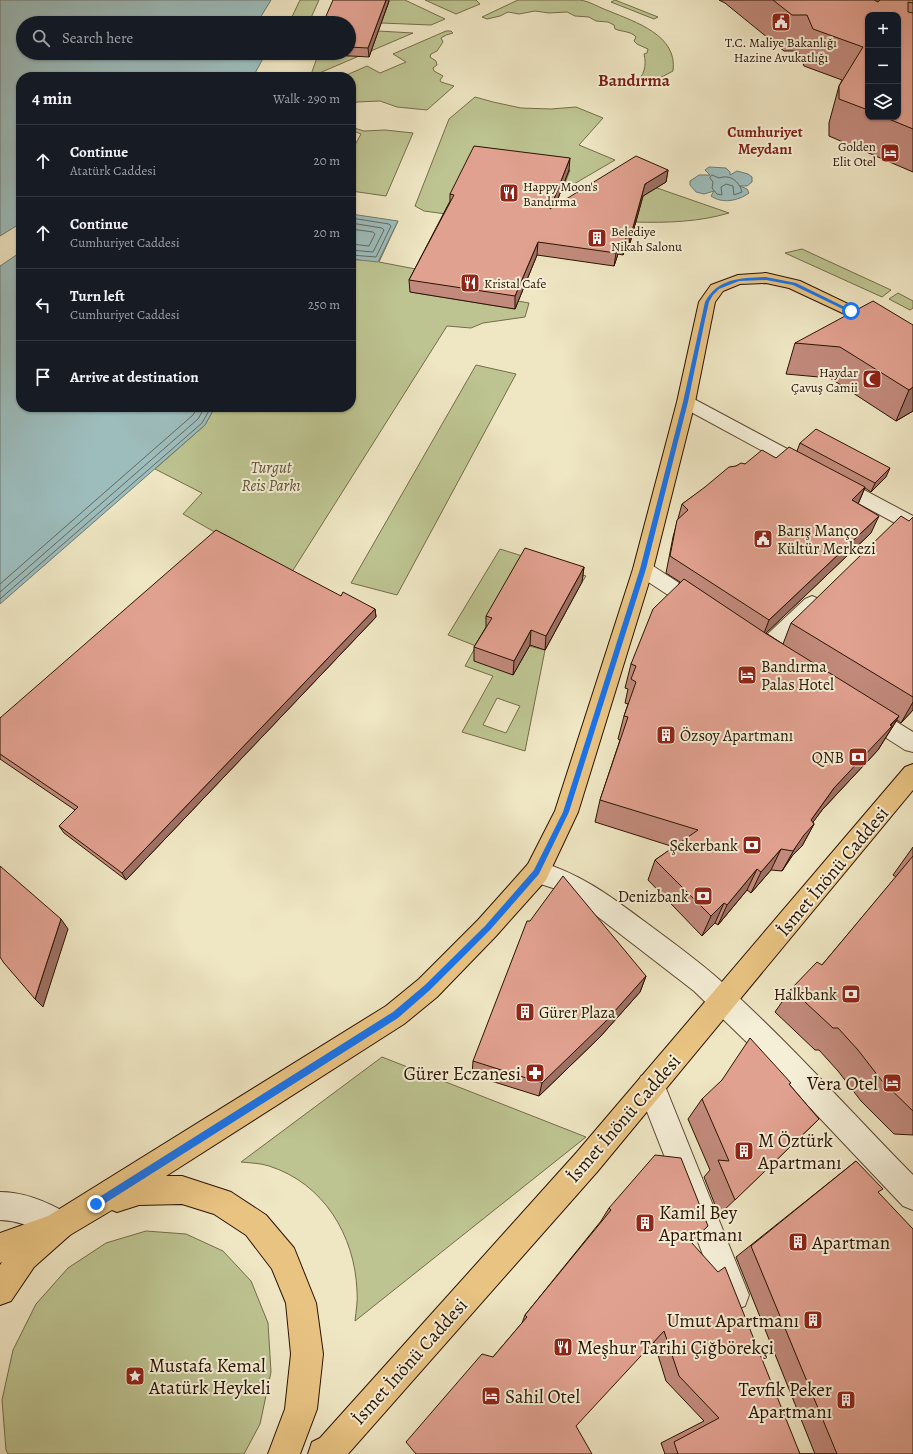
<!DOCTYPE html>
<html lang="en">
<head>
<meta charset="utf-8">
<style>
	:root { --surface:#171b24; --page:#20242c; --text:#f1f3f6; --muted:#9ea1a6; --line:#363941 }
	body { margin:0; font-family:Alegreya,serif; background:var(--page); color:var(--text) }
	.controls { position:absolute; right:12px; top:12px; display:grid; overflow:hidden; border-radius:8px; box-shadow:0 1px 3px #0004 }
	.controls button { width:36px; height:36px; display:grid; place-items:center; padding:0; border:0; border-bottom:1px solid var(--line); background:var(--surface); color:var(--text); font:20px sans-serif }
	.stop { position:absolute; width:12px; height:12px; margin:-9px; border:3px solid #1a73e8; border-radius:50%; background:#fff }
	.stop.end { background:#1a73e8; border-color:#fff; box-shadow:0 1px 4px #0008 }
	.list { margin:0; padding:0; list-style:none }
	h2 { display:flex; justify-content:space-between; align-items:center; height:52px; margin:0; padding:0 16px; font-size:17px }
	h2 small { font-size:13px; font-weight:400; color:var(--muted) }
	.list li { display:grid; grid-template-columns:26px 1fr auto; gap:12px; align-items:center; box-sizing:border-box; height:72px; padding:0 16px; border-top:1px solid var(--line) }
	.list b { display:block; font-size:15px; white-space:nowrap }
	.list p { margin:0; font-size:13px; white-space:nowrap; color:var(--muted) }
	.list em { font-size:13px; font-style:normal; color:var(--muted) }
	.icon { flex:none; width:22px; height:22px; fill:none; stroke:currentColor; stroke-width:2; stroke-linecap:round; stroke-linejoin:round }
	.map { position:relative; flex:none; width:913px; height:1454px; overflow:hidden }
	.search { position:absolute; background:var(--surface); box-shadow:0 1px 3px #0004; left:16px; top:16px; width:340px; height:44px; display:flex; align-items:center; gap:10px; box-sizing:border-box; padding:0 14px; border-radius:22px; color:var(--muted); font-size:15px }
	.panel { position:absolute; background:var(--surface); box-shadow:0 1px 3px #0004; left:16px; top:72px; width:340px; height:340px; border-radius:16px }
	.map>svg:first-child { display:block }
	.green { fill:#bdc491; stroke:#746c48; fill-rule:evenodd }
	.water { fill:#9dbdbd; stroke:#6f7971 }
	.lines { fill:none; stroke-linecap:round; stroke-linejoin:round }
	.shore { stroke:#64685e; stroke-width:1 }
	.minor-casing { stroke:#5c4831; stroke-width:2 }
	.major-casing { stroke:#2b1300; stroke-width:2 }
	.minor { fill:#f5efd8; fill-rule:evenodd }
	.major { fill:#e8c382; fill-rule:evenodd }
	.wall { fill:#c28a7c; stroke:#2b1300; fill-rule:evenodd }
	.shaded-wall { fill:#9e7165; stroke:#2b1300 }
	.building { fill:#e1a190; stroke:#2b1300 }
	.route { fill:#1a73e8 }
	.labels { text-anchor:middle; stroke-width:4; stroke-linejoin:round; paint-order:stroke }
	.far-poi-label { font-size:13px; fill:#2b1300; stroke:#f5efd8; text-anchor:start }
	.far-quarter-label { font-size:15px; font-weight:bold; fill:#7a1f14; stroke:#f5efd8 }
	.park-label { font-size:16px; font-style:italic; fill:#5e5133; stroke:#f5efd8 }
	.poi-label { font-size:16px; fill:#2b1300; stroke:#f5efd8; text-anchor:start }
	.far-district-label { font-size:17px; font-weight:bold; fill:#7a1f14; stroke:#f5efd8 }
	.near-street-label { font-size:19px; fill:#2b1300; stroke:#f5efd8 }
	.near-poi-label { font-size:19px; fill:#2b1300; stroke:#f5efd8; text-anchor:start }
</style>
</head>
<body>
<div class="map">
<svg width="913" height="1454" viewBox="0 0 913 1454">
	<rect width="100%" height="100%" fill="#efe6c3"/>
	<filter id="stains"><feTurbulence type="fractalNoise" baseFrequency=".005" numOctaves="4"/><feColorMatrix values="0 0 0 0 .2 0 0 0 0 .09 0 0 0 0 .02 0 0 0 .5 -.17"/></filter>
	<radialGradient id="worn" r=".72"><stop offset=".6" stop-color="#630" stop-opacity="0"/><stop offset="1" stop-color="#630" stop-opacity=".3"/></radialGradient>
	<path class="green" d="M300 0H319L310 20 328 21V23H289Z
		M373 0H405L445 19 431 25 381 23 389 1Z
		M425 0H476L480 4 456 14Z
		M518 0C538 0 560 0 580 0 589 1 600 8 609 11 635 22 678 35 673 71L643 87 636 86V83C644 75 647 66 644 54L647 53 648 49 637 44 634 41 636 37C631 31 622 32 615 29L614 25 608 22 596 21 589 17 575 16 567 12 549 13 535 11 519 14 508 12 500 16 487 19 482 17Z
		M615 0 658 17 654 19 611 2Z
		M378 31 413 33 310 77 317 58 286 56 287 53H315L351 56Z
		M446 31H451L453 33 446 35 441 38 443 42 437 51 431 54 430 57 436 61 437 65 433 68 434 71 443 76 440 80 441 82 454 86 427 110 397 107 380 101 357 102 351 106V77H342L367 66 380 73 406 62 393 54Z
		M475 97 493 102 521 108 551 109 576 107 603 118 579 145 615 160 562 191 570 170 473 157 548 228 424 211 415 206 449 119Z
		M351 127 364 131 385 130 413 133 386 196 351 191V152L361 134 351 130Z
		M626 174 657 188 729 213C699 222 666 223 635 222Z
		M398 221 379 262 421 270 410 292 515 309 518 301 529 303 525 317 483 323 471 328 447 326 290 575 183 514 202 493 155 469 205 425 215 407H351V259L361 260Z
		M802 249 891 290 882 297 785 253Z
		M898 293 913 301V308L910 310 889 299Z
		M476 365 516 374 397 595 351 583Z
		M500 549 586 576 582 582 524 563 529 646 545 650 525 751 462 732 493 676 465 666 476 646 448 635ZM497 698 520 706 506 733 483 725Z
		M382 1057 586 1137 355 1321C356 1311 358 1301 357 1291 355 1235 323 1183 269 1166 260 1163 250 1163 241 1162Z
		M146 1231 186 1234 223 1251 251 1281 268 1323 271 1372 260 1424 244 1454H8L6 1450 2 1400 13 1350 36 1304 68 1268 106 1243Z"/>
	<path class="water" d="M0 0H271L257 23H23V53H266L253 77H21V223L0 236Z
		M709 167 726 168 730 172V175L737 171 748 174 752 177V182L747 186H740L747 189 749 193C738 201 722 204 711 196L714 191 704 194 696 192 690 185V181L699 175H710L705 170Z
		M351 214 398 221 378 262 351 259Z
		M21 252V407H215L205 425 0 604V266Z"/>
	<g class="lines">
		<path class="shore" d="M712 175 719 178C730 174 739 181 742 192L734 195 733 186 726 184 721 187 722 195 717 194 712 188 713 182 710 178Z
			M351 218 389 224 391 226 376 257 351 255
			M351 223 382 228 384 230 373 252 351 250
			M351 229 373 232 375 234 369 246 351 244
			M0 584 193 415 198 407
			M0 592 198 419 205 407
			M0 599 202 423 211 407"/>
		<g class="minor-casing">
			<path id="minor" d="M686 396 692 398 913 516V531L906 529 680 406 677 402 680 398Z
				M643 562 650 564 705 600 708 605 705 610 698 613 691 610 636 574 633 569 636 564Z
				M812 596 819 599 822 604 819 609 771 656 764 658 757 656 754 650 757 644 805 599Z
				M866 705 874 708 913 732V752L905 750 858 720 855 714 858 708Z
				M537 861C583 874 614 899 652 927 676 945 701 963 723 983 790 1043 850 1111 913 1175V1210L903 1206 763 1058 694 991 580 903 556 889 528 880 525 872 528 864Z
				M651 1072 661 1076 749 1295 745 1306 734 1310 723 1306 637 1086 641 1076Z
				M0 1192C25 1192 48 1202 70 1215L75 1225 70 1235 60 1240C38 1231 25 1221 0 1220Z"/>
		</g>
		<g class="major-casing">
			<path id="major" d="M766 273 800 281 913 335V346L789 288 766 283 740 284 723 291 715 302 695 402 653 569 578 812 546 880 496 936 437 997 404 1024 166 1176H182L231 1192 266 1215 294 1248 316 1303 323 1354 317 1409 300 1454H268L285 1409 291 1354 286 1303 272 1269 246 1235 214 1214 182 1204 139 1205 117 1212 112 1210 70 1235 34 1267 11 1301 0 1305V1265L2 1262 0 1263V1233L48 1216 386 1006 419 979 478 920 528 864 555 811 633 569 677 402 699 302 711 285 738 275Z
				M913 764V790L597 1172 348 1454H308L312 1442 320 1438 577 1152 905 767Z"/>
		</g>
		<use href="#minor" class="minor"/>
		<use href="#major" class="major"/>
	</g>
	<path class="wall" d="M719 0H913V172L829 136V123L839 86 842 80 804 66 798 51H784L725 3ZM868 15 898 117H868Z
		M389 1 369 57 315 54 314 53H349V23Z
		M569 170 555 206 668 170 666 182 643 196 628 250 625 249 623 255 618 254 614 266 537 255 515 309 410 292 409 280 450 201V194Z
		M913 325V411L896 421 830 378 786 374 795 343Z
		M800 443 886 477 871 492 865 488 858 504 871 533 766 633 783 644 791 623 909 521 913 517V710L901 723 897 720 878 750 822 810 813 822 814 824 802 846 792 856 782 871 771 870 751 893 747 890 718 925 715 923 702 936 648 880 655 860 674 847 595 822 600 800 620 740 618 739 624 716 628 704 625 703 628 689 625 688 631 664 680 582 666 573 673 537 682 504 736 466 745 464 776 458 797 451Z
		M584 567 582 582 545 650 530 645 513 675 474 661V647L486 627V616Z
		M341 596 375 609 376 617 126 880 64 833 59 826 75 810 0 759V718Z
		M913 847V1135L894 1134 861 1101 838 1071 819 1050H815L775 1012 791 989 822 965 896 877 893 875Z
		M646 976 640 992 600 1037 539 1096 472 1075 473 1061Z
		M789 1084 819 1119 719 1215 704 1177 710 1170 688 1119 702 1099Z
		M856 1161 878 1192 913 1454H665L661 1443 704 1421 666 1381 654 1342 493 1357 522 1323 525 1315 601 1221 609 1208 691 1242 800 1454H815L736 1257Z"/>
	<path class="shaded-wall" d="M386 0H389V1L369 57 368 48Z
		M570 158 569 170 549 222 550 209Z
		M668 170 666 182 643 196 628 250 630 238 645 184Z
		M626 237 625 249 623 255 624 243Z
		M538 242 537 255 515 309V296Z
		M619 242 618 254 614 266 616 253Z
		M913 387V411L896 421 909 390Z
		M890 468 886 477 871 492 875 483Z
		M865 487 858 504 852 500Z
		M879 516 871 533 763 636 769 620Z
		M584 567 582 582 545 650 546 636Z
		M375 609 376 617 126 880 122 873Z
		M531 630 530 645 513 675 514 661Z
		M913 702V710L901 723Z
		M899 716 878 750 822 810 805 833 814 824 802 846 792 856 782 871 811 820 834 788Z
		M781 849 771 870 751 893 761 872Z
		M757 869 747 890 718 925 727 905Z
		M724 903 715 923 702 936 711 916Z
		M61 919 68 929 43 1007 35 999Z
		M646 976 640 992 600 1037 539 1096 542 1083Z"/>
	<path class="building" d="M333 0H386L368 48 349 47V23H323Z
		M773 0H874L878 2 880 0H913V3L908 2V12L913 13V129L884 117H898V15H868V110L839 99V86L863 47 813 29 807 15H792Z
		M474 146 570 158 550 209 636 156 668 170 645 184 630 238 626 237 624 243 619 242 616 253 538 242 515 296 409 280 454 195 450 194Z
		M873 301 913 325V387L909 390 840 347 795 343Z
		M816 429 890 468 875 483 800 443Z
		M789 447 865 487 852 500 879 516 769 620 670 556 677 520 688 510 682 504 705 487 729 467 736 466 741 463 745 464 762 450 776 458Z
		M901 516 909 521 913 517V697L791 623Z
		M216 530 341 596 343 592 375 609 122 873 59 826 78 807 0 754V718Z
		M525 548 584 567 546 636 531 630 514 661 474 647 492 618 486 616Z
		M684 579 765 633 899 716 890 725 892 726 834 788 811 820 814 824 804 835 793 851 781 849 761 872 757 869 727 905 724 903 711 916 655 860 698 830 600 800 628 717 624 716 636 682 631 679 636 666 631 664 653 609Z
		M913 856V1111L882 1081 858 1050 838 1028H833L791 989 817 962 822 965Z
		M0 866 61 919 35 999 4 963 0 957Z
		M563 876 646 976 605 1022 542 1083 473 1061 527 921H530Z
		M750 1038 791 1083 789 1084 819 1119 735 1200 718 1160 729 1161 702 1099 722 1080Z
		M655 1155 681 1158 708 1226 691 1242 718 1272 725 1267 800 1454H837L751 1246 856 1161 883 1189 878 1192 913 1229V1454H678L674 1442 719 1418 679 1376 664 1331 576 1426 592 1454H416L406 1442 482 1354 493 1357 527 1317 525 1315 611 1210 609 1208Z"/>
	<path class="route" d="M766 277 796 283 853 311 849 312 793 285 766 280 739 281 719 289 713 295 709 302 705 320 688 402 646 569 569 812 539 874 490 930 430 990 398 1018 99 1207 96 1208 93 1207 92 1204 93 1201 393 1012 425 985 485 926 534 870 563 812 640 569 683 402 705 302C718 278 741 278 766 277Z"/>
	<defs>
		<g id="civic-square" transform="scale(1)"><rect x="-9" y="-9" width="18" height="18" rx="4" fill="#8f2418" stroke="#f5efd8"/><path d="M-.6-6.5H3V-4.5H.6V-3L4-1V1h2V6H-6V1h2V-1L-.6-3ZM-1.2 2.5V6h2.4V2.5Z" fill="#fff"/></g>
		<g id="hotel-square" transform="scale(1)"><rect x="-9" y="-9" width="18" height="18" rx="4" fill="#8f2418" stroke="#f5efd8"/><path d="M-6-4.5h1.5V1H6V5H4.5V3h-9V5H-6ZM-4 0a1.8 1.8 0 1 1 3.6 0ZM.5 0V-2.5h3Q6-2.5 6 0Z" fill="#fff"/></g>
		<g id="restaurant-square" transform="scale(1)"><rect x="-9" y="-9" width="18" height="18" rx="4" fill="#8f2418" stroke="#f5efd8"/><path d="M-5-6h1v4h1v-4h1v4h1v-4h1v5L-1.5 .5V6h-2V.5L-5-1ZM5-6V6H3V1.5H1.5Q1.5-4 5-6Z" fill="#fff"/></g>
		<g id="building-square" transform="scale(1)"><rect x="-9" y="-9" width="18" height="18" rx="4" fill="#8f2418" stroke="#f5efd8"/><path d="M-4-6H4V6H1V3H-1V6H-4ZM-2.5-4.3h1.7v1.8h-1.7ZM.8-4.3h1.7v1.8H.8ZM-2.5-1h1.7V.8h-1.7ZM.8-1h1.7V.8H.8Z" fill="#fff"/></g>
		<g id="mosque-square" transform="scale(1)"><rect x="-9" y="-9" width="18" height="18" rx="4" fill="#8f2418" stroke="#f5efd8"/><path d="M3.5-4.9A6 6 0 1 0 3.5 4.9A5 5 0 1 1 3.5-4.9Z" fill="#fff"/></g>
		<g id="bank-square" transform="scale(1)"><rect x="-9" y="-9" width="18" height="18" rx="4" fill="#8f2418" stroke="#f5efd8"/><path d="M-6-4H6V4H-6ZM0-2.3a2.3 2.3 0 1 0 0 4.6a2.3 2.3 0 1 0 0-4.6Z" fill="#fff"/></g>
		<g id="pharmacy-square" transform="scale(1)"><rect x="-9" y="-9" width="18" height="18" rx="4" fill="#8f2418" stroke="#f5efd8"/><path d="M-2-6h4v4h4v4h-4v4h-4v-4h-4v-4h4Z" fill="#fff"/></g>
		<g id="sight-square" transform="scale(1)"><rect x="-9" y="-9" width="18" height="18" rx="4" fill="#8f2418" stroke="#f5efd8"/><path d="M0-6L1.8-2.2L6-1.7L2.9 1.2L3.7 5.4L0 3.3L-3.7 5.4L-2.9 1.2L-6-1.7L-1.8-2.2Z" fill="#fff"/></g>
	</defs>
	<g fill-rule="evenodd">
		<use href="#civic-square" x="781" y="22"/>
		<use href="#hotel-square" x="890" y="153"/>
		<use href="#restaurant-square" x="509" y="193"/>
		<use href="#building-square" x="597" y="238"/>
		<use href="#restaurant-square" x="470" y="283"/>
		<use href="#mosque-square" x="872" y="379"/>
		<use href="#civic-square" x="763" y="539"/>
		<use href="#hotel-square" x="747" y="675"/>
		<use href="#building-square" x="666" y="735"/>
		<use href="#bank-square" x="858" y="757"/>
		<use href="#bank-square" x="752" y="845"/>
		<use href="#bank-square" x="703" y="896"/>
		<use href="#bank-square" x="851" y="994"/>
		<use href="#building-square" x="525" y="1012"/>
		<use href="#pharmacy-square" x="535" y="1073"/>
		<use href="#hotel-square" x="892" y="1083"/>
		<use href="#building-square" x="744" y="1151"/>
		<use href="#building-square" x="645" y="1223"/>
		<use href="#building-square" x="798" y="1242"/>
		<use href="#building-square" x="813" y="1320"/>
		<use href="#restaurant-square" x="563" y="1347"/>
		<use href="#sight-square" x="135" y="1376"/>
		<use href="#hotel-square" x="491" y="1396"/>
		<use href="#building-square" x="846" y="1400"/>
	</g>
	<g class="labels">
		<g class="far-poi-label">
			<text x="781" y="47" text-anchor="middle">T.C. Maliye Bakanlığı<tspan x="781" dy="15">Hazine Avukatlığı</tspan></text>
			<text x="876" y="151" text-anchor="end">Golden<tspan x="876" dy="15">Elit Otel</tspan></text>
			<text x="523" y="191">Happy Moon's<tspan x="523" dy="15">Bandırma</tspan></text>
			<text x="611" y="236">Belediye<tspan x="611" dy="15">Nikah Salonu</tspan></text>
			<text x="484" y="288">Kristal Cafe</text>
			<text x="858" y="377" text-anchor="end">Haydar<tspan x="858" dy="15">Çavuş Camii</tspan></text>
		</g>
		<g class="far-quarter-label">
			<text x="765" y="137">Cumhuriyet<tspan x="765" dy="17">Meydanı</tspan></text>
		</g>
		<g class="park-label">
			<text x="271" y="473">Turgut<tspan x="271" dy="18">Reis Parkı</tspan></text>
		</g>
		<g class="poi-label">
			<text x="777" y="536">Barış Manço<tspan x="777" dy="18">Kültür Merkezi</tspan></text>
			<text x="761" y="672">Bandırma<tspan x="761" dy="18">Palas Hotel</tspan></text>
			<text x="680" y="741">Özsoy Apartmanı</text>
			<text x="844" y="763" text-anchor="end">QNB</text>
			<text x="738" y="851" text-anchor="end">Şekerbank</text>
			<text x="689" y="902" text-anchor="end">Denizbank</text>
			<text x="837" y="1000" text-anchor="end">Halkbank</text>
			<text x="539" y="1018">Gürer Plaza</text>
		</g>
		<g class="far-district-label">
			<text x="634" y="86">Bandırma</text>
		</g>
		<g class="near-street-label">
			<text transform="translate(832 871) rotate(-50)" y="7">İsmet İnönü Caddesi</text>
			<text transform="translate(623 1118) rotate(-49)" y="7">İsmet İnönü Caddesi</text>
			<text transform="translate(409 1361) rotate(-48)" y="7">İsmet İnönü Caddesi</text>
		</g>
		<g class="near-poi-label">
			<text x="521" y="1080" text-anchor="end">Gürer Eczanesi</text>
			<text x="878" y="1090" text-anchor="end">Vera Otel</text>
			<text x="758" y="1147">M Öztürk<tspan x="758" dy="22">Apartmanı</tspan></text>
			<text x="659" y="1219">Kamil Bey<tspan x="659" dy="22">Apartmanı</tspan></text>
			<text x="812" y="1249">Apartman</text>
			<text x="799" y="1327" text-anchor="end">Umut Apartmanı</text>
			<text x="577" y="1354">Meşhur Tarihi Çiğbörekçi</text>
			<text x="149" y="1372">Mustafa Kemal<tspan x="149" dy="22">Atatürk Heykeli</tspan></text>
			<text x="832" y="1396" text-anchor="end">Tevfik Peker<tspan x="832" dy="22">Apartmanı</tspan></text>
			<text x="505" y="1403">Sahil Otel</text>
		</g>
	</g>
	<rect width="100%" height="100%" filter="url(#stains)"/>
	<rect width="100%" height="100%" fill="url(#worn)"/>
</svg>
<div class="controls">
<button>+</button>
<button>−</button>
<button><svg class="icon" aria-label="layers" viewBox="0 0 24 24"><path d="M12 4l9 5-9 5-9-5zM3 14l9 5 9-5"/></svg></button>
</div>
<div class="stop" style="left:851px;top:311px"></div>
<div class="stop end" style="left:96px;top:1204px"></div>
<div class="search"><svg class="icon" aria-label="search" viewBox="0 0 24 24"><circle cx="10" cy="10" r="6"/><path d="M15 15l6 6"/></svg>Search here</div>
<section class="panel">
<h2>4 min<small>Walk · 290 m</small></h2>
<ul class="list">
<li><svg class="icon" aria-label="ahead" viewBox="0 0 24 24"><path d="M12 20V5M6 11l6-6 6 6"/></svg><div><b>Continue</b><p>Atatürk Caddesi</p></div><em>20 m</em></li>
<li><svg class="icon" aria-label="ahead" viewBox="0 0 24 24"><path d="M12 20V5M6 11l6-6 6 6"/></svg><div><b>Continue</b><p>Cumhuriyet Caddesi</p></div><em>20 m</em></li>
<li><svg class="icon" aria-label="left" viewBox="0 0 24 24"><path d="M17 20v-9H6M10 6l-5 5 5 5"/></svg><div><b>Turn left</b><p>Cumhuriyet Caddesi</p></div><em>250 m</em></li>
<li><svg class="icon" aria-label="arrive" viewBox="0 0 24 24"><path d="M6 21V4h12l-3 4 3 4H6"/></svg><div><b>Arrive at destination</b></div></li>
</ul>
</section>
</div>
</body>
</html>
